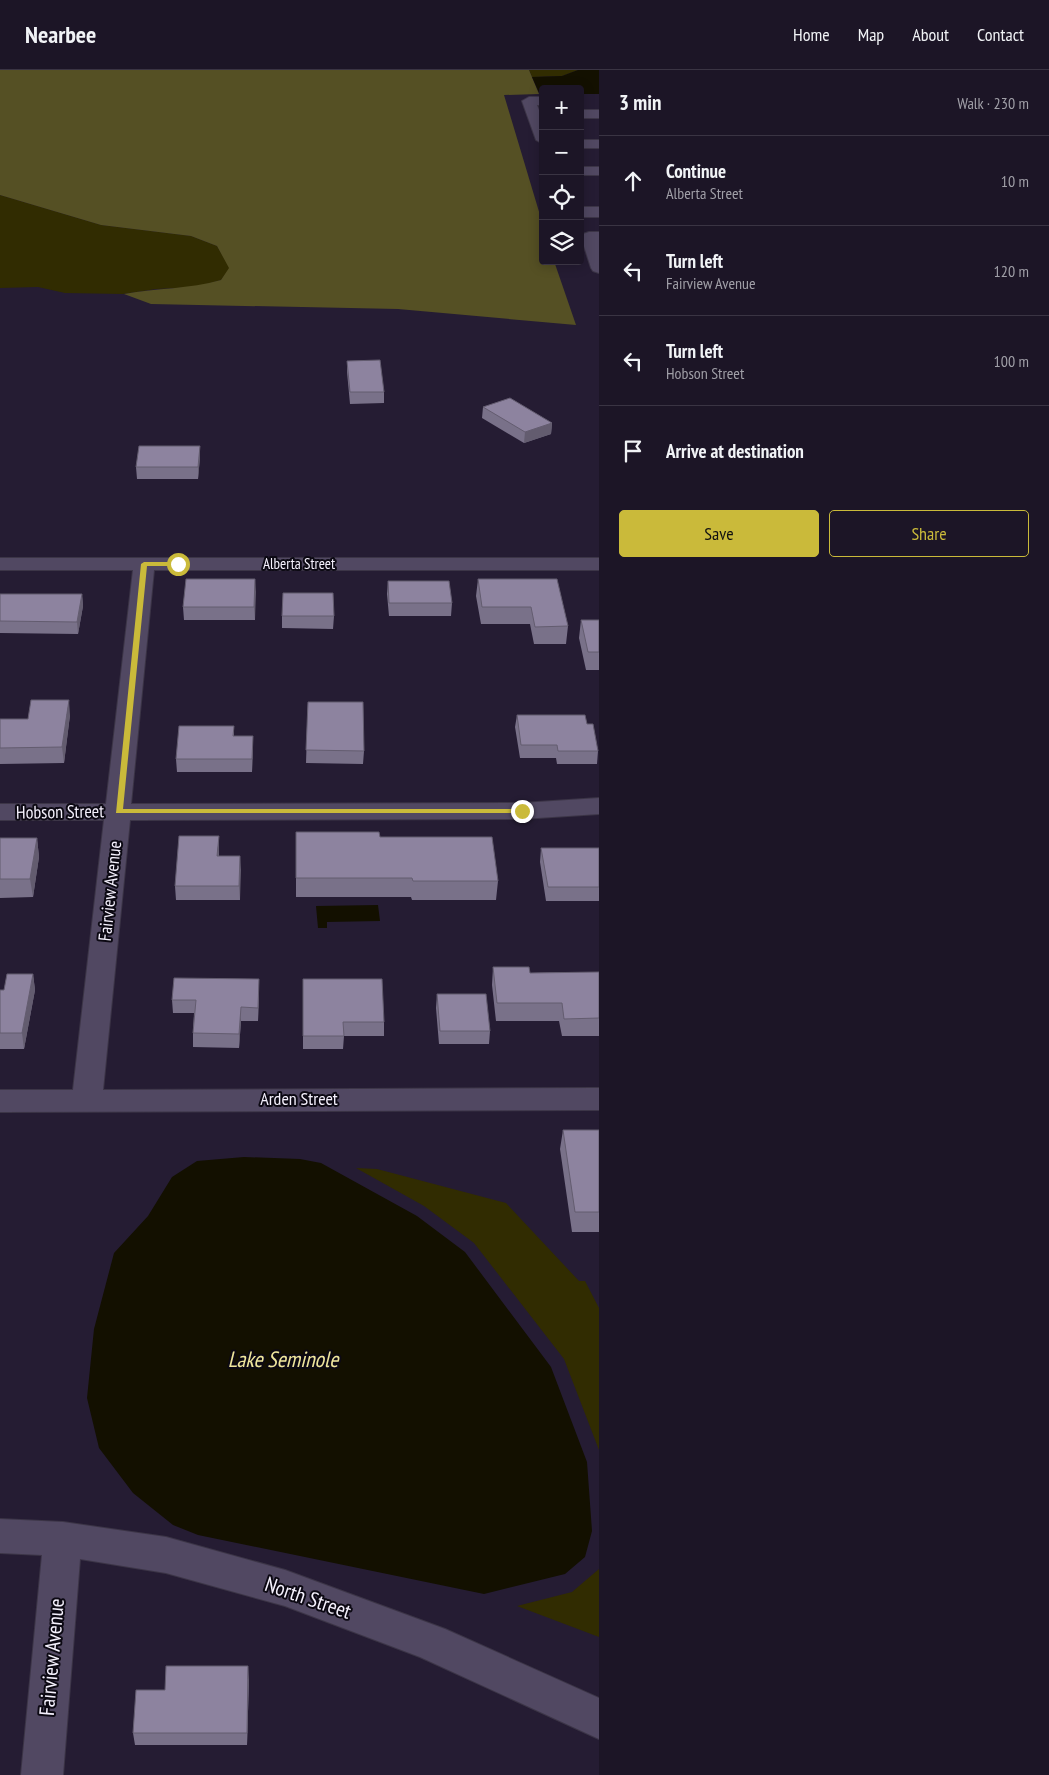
<!DOCTYPE html>
<html lang="en">
<head>
<meta charset="utf-8">
<style>
	:root { --surface:#1c1526; --page:#251e2e; --text:#f1f3f6; --muted:#a09fa7; --line:#3a3443; --accent:#caba3a }
	body { margin:0; font-family:"PT Sans Narrow",sans-serif; background:var(--page); color:var(--text) }
	.controls { position:absolute; right:15px; top:15px; display:grid; overflow:hidden; border-radius:5px; box-shadow:0 2px 12px #0003 }
	.controls button { width:45px; height:45px; display:grid; place-items:center; padding:0; border:0; border-bottom:1px solid var(--line); background:var(--surface); color:var(--text); font:25px sans-serif }
	.stop { position:absolute; width:15px; height:15px; margin:-11px; border:4px solid #caba3a; border-radius:50%; background:#fff }
	.stop.end { background:#caba3a; border-color:#fff; box-shadow:0 1px 5px #0008 }
	.list { margin:0; padding:0; list-style:none }
	h2 { display:flex; justify-content:space-between; align-items:center; height:65px; margin:0; padding:0 20px; font-size:21px }
	h2 small { font-size:16px; font-weight:400; color:var(--muted) }
	.list li { display:grid; grid-template-columns:32px 1fr auto; gap:15px; align-items:center; box-sizing:border-box; height:90px; padding:0 20px; border-top:1px solid var(--line) }
	.list b { display:block; font-size:19px; white-space:nowrap }
	.list p { margin:0; font-size:16px; white-space:nowrap; color:var(--muted) }
	.list em { font-size:16px; font-style:normal; color:var(--muted) }
	.actions { display:flex; gap:10px; padding:15px 20px }
	.actions a { flex:1; padding:11px 0; border:1px solid var(--accent); border-radius:5px; text-align:center; font-size:18px; color:var(--accent) }
	.actions .main { background:var(--accent); color:#111 }
	.icon { flex:none; width:28px; height:28px; fill:none; stroke:currentColor; stroke-width:2; stroke-linecap:round; stroke-linejoin:round }
	.map { position:relative; flex:none; width:599px; height:1705px; overflow:hidden }
	header { display:flex; align-items:center; gap:30px; box-sizing:border-box; height:70px; padding:0 25px; background:var(--surface); border-bottom:1px solid var(--line) }
	header strong { font-size:24px }
	nav { display:flex; gap:28px; margin-inline-start:auto; font-size:18px }
	main { display:flex }
	aside { flex:1; background:var(--surface) }
	.map>svg:first-child { display:block }
	.green { fill:#312c01 }
	.forest { fill:#555024 }
	.water { fill:#131000 }
	.lines { fill:none; stroke-linecap:round; stroke-linejoin:round }
	.minor-casing { stroke:#3c3547; stroke-width:2 }
	.minor { fill:#514862; fill-rule:evenodd }
	.wall { fill:#797189 }
	.shaded-wall { fill:#635c6f }
	.building { fill:#8d839f; stroke:#635c6f }
	.route { fill:#caba3a }
	.labels { text-anchor:middle; stroke-width:4; stroke-linejoin:round; paint-order:stroke }
	.far-street-label { font-size:15px; fill:#f5f1fd; stroke:#0c0913 }
	.street-label { font-size:18px; fill:#f5f1fd; stroke:#0c0913 }
	.near-street-label { font-size:21px; fill:#f5f1fd; stroke:#0c0913 }
	.near-water-label { font-size:22px; font-style:italic; fill:#efe69d; stroke:#0c0913 }
</style>
</head>
<body>
<header>
<strong>Nearbee</strong>
<nav><a>Home</a><a>Map</a><a>About</a><a>Contact</a></nav>
</header>
<main>
<div class="map">
<svg width="599" height="1705" viewBox="0 0 599 1705">
	<rect width="100%" height="100%" fill="#251c33"/>
	<path class="green" d="M529 0H578L562 6 532 7Z
		M0 125 101 155 191 166 217 176 230 198 221 210 196 217 156 219 123 224 65 223 38 217 0 218Z
		M356 1098 377 1099 506 1133 579 1211H585L599 1238V1380L564 1289 474 1173 424 1136Z
		M599 1499V1567L517 1536 572 1522Z"/>
	<path class="forest" d="M0 0H529L539 24 504 25 543 155V191H554L576 255 398 239 151 234 124 224C157 218 189 219 221 210L229 198 217 176 191 166 101 155 0 125Z"/>
	<path class="water" d="M578 0H599V24H580V19H543V25H540L532 7 562 6Z
		M378 835 380 851 327 852V858H318L316 836Z
		M244 1087 300 1089 321 1093 417 1146 465 1182 551 1297 587 1392 592 1461 585 1487 565 1504 484 1524 198 1465 173 1455 133 1423 99 1378 87 1328 94 1259 114 1183 148 1146 172 1107 197 1091Z"/>
	<g class="lines">
		<g class="minor-casing">
			<path id="minor" d="M529 27H543V35H537L543 50V74L536 70 522 31Z
				M580 40H599V48H580Z
				M580 70H599V78H580Z
				M580 97H599V105H580Z
				M580 137H599V147H580Z
				M589 162H599V203L593 201 591 198 581 167 583 164Z
				M0 488H599V500H154L131 734 522 733 599 728V744L522 749 130 750 103 1020 599 1018V1040L0 1042V1020H73L104 750H0V734H106L133 500H0Z
				M0 1449 63 1452 166 1467 285 1500 445 1559 599 1628V1669L420 1587 285 1536 166 1503 80 1489 63 1705H21L42 1485 0 1483Z"/>
		</g>
		<use href="#minor" class="minor"/>
	</g>
	<path class="wall" d="M347 291 384 322V333L350 334 347 302Z
		M483 337 552 353 551 364 524 373 482 348Z
		M200 387 198 409H137L136 397Z
		M255 509V550H184L183 537Z
		M478 509 568 556 566 574H534L530 554H481L476 526Z
		M388 511 452 533 451 546H389L387 524Z
		M0 524H82L83 536 78 564 0 563Z
		M282 546H334L333 559 282 558Z
		M581 550H599V600H586L579 568Z
		M308 632 364 681 363 694 306 693Z
		M70 645 64 693 0 694V649H28Z
		M517 645 587 654 598 681 597 694H557L556 688H520L515 657Z
		M234 656V666H253L252 702H177L176 689Z
		M296 762 380 767 498 811 496 830H412L411 827H296Z
		M0 768H37L39 787 33 827 0 828Z
		M541 778H599V831H546L540 792Z
		M219 779V786H240V830H176L175 816Z
		M493 897 530 903 599 902V966H562L559 951H496L492 915Z
		M33 904 35 920 24 979H0V920H4Z
		M303 909 384 952V966H344L343 979H303Z
		M259 922 258 951H241L239 978 193 977V963L194 943H173L172 930Z
		M437 924 490 961 489 974H439L436 938Z
		M563 1060H599V1162H572L560 1079Z
		M249 1609 247 1675H135L133 1663 165 1620Z"/>
	<path class="shaded-wall" d="M552 353 551 364 524 373 525 362Z
		M200 376V387L198 409V397Z
		M255 509 256 522 255 550 254 537Z
		M82 524 83 536 78 564 77 552Z
		M69 630 70 645 64 693 62 677Z
		M253 666V679L252 702V689Z
		M219 766V779L218 800 217 786Z
		M37 768 39 787 33 827 30 809Z
		M240 786 241 800 240 830 239 816Z
		M33 904 35 920 24 979 22 963Z
		M259 909V922L258 951V938Z
		M241 937V951L239 978V964Z
		M248 1596 249 1609 247 1675V1663Z"/>
	<path class="building" d="M380 290 384 322H350L347 291Z
		M510 328 552 353 525 362 483 337Z
		M139 376H200L198 397H136Z
		M186 509H255L254 537H183Z
		M478 509H557L568 556 535 557 531 537H482Z
		M388 511H449L452 533H389Z
		M283 523H333L334 546H282Z
		M0 524H82L77 552 0 551Z
		M581 550H599V582H588Z
		M31 630H69L62 677 0 678V649H28Z
		M308 632H363L364 681 306 680Z
		M517 645H585L587 654H593L598 681H558L557 675H521Z
		M179 656H234L233 666H253L252 689H176Z
		M296 762H379L380 767H492L498 811H413L412 808H296Z
		M179 766H219L217 786H240L239 816H175Z
		M0 768H37L30 809H0Z
		M541 778H599V817H548Z
		M493 897H529L530 903 599 902V948L564 949 562 933H497Z
		M7 904H33L22 963H0V920H4Z
		M174 908 259 909 258 938 241 937 239 964 193 963 196 930H172Z
		M303 909H382L384 952H343L344 966H303Z
		M437 924H486L490 961H440Z
		M563 1060H599V1142H575Z
		M166 1596H248L247 1663H133L136 1620H165Z"/>
	<path class="route" d="M178 492 180 493V496H147L123 739H522L526 741 525 743H116L141 494 144 492Z"/>
	<g class="labels">
		<g class="far-street-label">
			<text x="299" y="499">Alberta Street</text>
		</g>
		<g class="street-label">
			<text transform="translate(60 742) rotate(-1)" y="6">Hobson Street</text>
			<text transform="translate(110 821) rotate(-84)" y="6">Fairview Avenue</text>
			<text x="299" y="1035">Arden Street</text>
		</g>
		<g class="near-street-label">
			<text transform="translate(308 1528) rotate(19)" y="7">North Street</text>
			<text transform="translate(52 1587) rotate(-85)" y="7">Fairview Avenue</text>
		</g>
		<g class="near-water-label">
			<text x="283" y="1297">Lake Seminole</text>
		</g>
	</g>
</svg>
<div class="controls">
<button>+</button>
<button>−</button>
<button><svg class="icon" aria-label="locate" viewBox="0 0 24 24"><circle cx="12" cy="12" r="6"/><path d="M12 2v4M12 18v4M2 12h4M18 12h4"/></svg></button>
<button><svg class="icon" aria-label="layers" viewBox="0 0 24 24"><path d="M12 4l9 5-9 5-9-5zM3 14l9 5 9-5"/></svg></button>
</div>
<div class="stop" style="left:178px;top:494px"></div>
<div class="stop end" style="left:522px;top:741px"></div>
</div>
<aside>
<h2>3 min<small>Walk · 230 m</small></h2>
<ul class="list">
<li><svg class="icon" aria-label="ahead" viewBox="0 0 24 24"><path d="M12 20V5M6 11l6-6 6 6"/></svg><div><b>Continue</b><p>Alberta Street</p></div><em>10 m</em></li>
<li><svg class="icon" aria-label="left" viewBox="0 0 24 24"><path d="M17 20v-9H6M10 6l-5 5 5 5"/></svg><div><b>Turn left</b><p>Fairview Avenue</p></div><em>120 m</em></li>
<li><svg class="icon" aria-label="left" viewBox="0 0 24 24"><path d="M17 20v-9H6M10 6l-5 5 5 5"/></svg><div><b>Turn left</b><p>Hobson Street</p></div><em>100 m</em></li>
<li><svg class="icon" aria-label="arrive" viewBox="0 0 24 24"><path d="M6 21V4h12l-3 4 3 4H6"/></svg><div><b>Arrive at destination</b></div></li>
</ul>
<div class="actions"><a class="main">Save</a><a>Share</a></div>
</aside>
</main>
</body>
</html>
